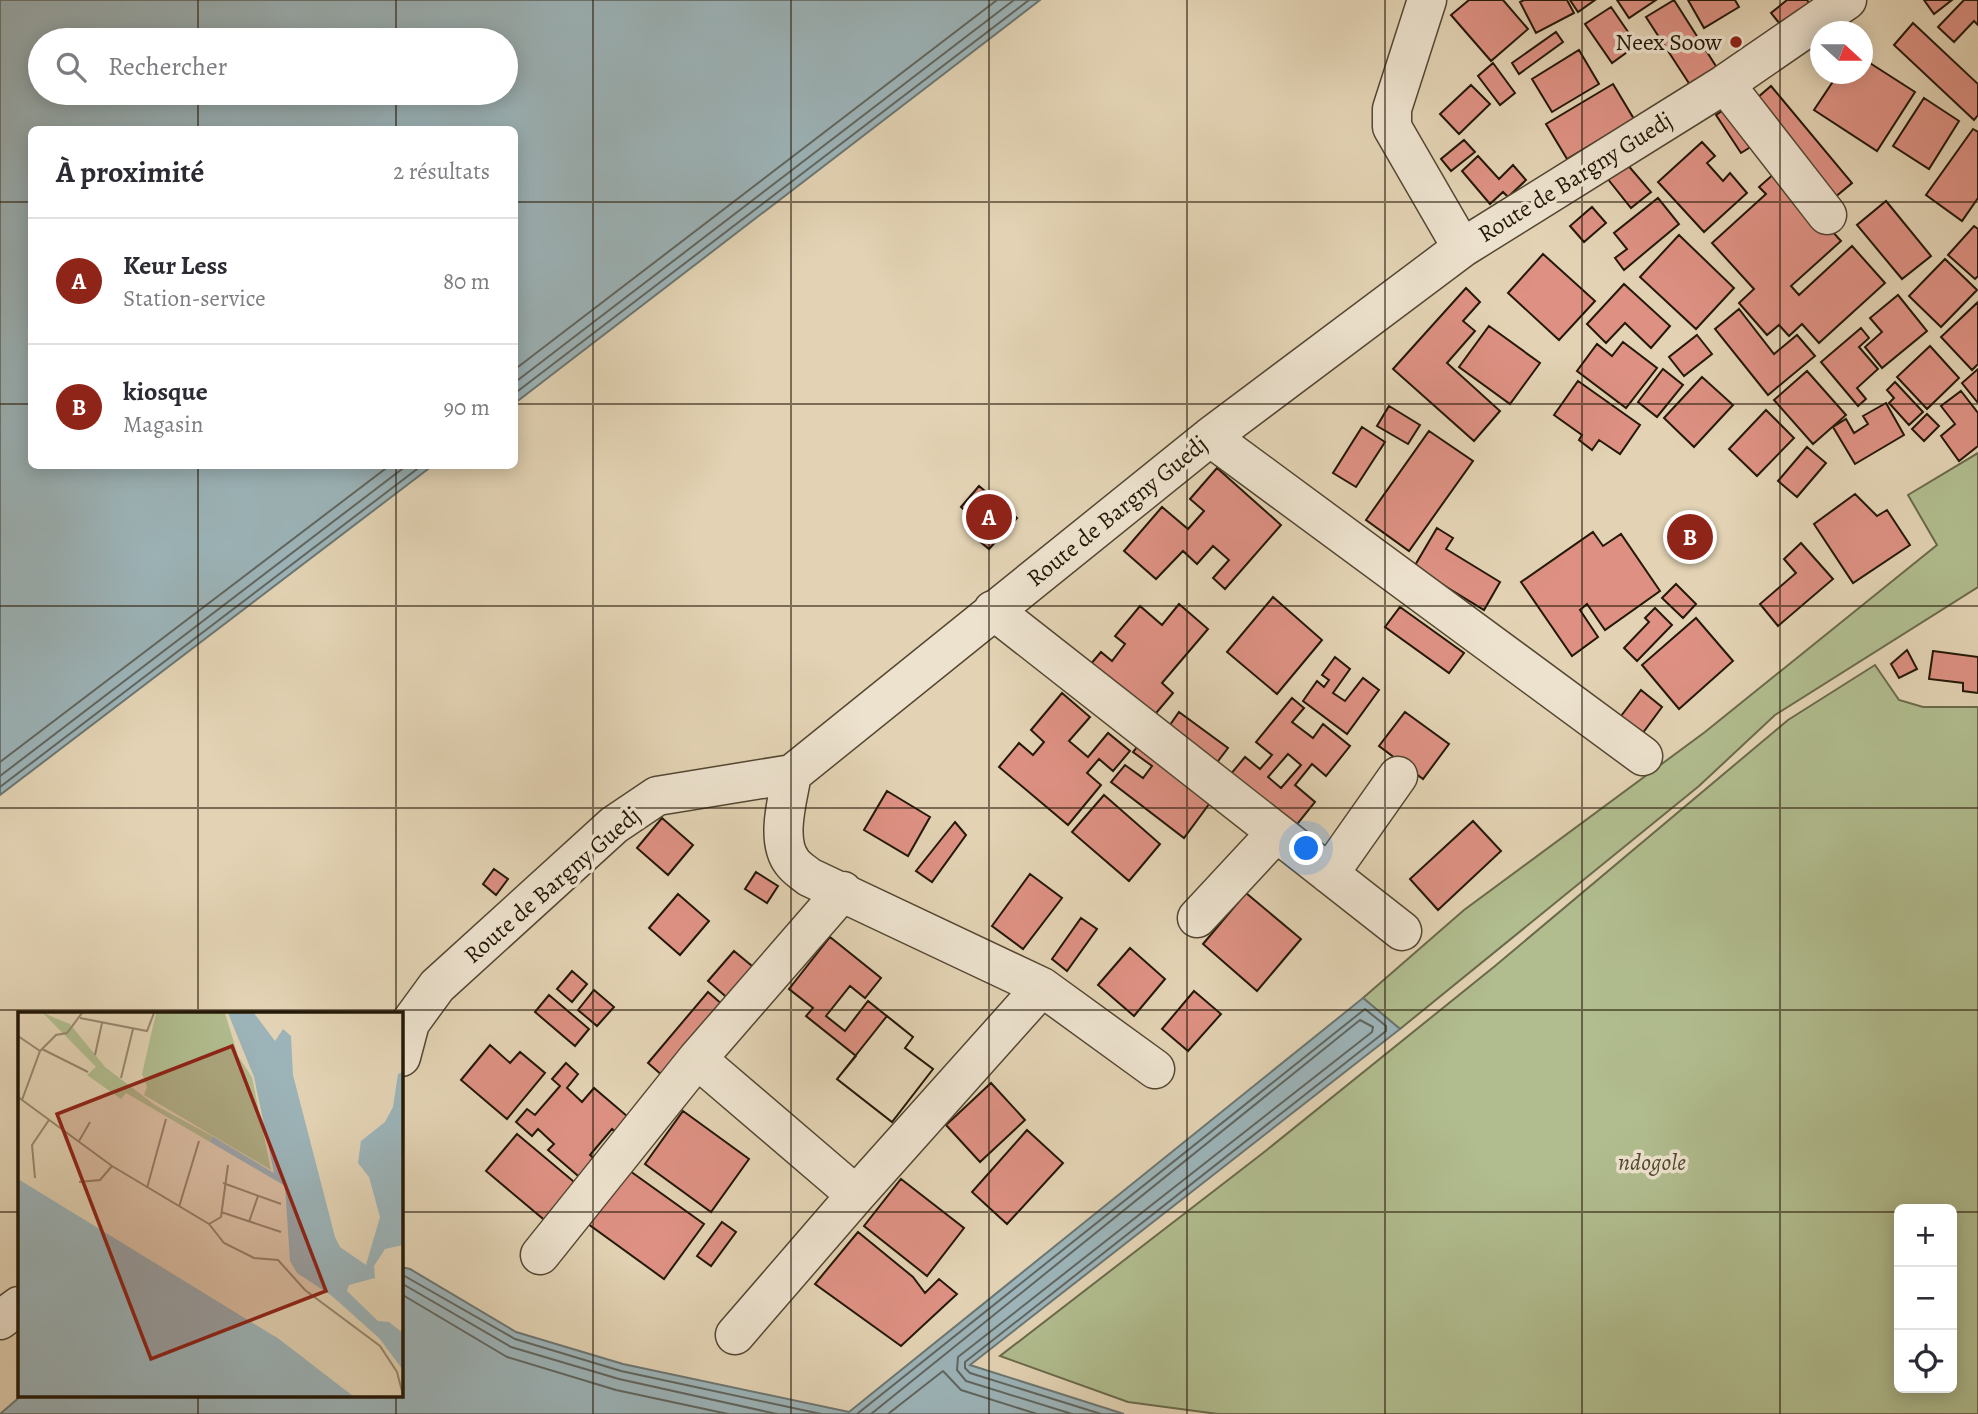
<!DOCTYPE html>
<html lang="fr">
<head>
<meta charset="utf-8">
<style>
	:root { --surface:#fff; --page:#f2f2f3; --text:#2b2b33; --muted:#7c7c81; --line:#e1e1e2; --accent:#8f2418 }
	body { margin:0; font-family:Alegreya,serif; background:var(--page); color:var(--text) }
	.controls { position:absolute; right:21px; bottom:21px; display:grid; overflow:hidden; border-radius:10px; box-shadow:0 4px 18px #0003 }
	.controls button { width:63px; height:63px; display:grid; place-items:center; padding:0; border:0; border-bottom:2px solid var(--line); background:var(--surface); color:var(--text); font:35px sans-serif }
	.compass { position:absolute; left:1810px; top:21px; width:63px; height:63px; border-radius:50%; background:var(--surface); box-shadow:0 4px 18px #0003; rotate:111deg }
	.you { position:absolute; left:1307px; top:849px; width:24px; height:24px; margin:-18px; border:5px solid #fff; border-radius:50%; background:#1a73e8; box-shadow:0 0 0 10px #1a73e833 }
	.badge { display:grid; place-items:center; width:46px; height:46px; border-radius:50%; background:var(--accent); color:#fff; font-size:23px; font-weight:700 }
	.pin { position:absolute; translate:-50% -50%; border:4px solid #fff; box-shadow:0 2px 7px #0006 }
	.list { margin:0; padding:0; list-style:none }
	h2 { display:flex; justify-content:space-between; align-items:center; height:91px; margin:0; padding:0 28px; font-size:30px }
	h2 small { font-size:23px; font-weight:400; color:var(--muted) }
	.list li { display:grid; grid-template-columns:46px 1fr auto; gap:21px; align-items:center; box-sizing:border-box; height:126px; padding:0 28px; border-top:2px solid var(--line) }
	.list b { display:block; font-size:26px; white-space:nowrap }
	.list p { margin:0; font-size:23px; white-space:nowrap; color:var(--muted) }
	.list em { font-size:23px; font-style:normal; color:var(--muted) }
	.icon { flex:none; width:38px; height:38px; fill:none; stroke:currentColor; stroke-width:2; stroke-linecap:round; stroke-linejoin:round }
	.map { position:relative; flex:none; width:1978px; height:1414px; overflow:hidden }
	.search { position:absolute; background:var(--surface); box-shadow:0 4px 18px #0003; left:28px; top:28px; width:490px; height:77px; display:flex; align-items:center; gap:18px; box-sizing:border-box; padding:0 24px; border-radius:38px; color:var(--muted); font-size:26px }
	.panel { position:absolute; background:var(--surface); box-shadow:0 4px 18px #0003; left:28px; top:126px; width:490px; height:343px; border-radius:10px }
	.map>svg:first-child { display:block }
	.green { fill:#b1bd8f; stroke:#6a6a4b; stroke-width:2; fill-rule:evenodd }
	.water { fill:#9cb4b9; stroke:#6c7672; stroke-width:2; fill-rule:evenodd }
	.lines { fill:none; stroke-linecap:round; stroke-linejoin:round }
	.shore { stroke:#606660; stroke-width:2 }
	.building { fill:#de9183; stroke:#241807; stroke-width:2; fill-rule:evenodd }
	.minor-casing { stroke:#544732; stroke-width:41 }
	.minor { stroke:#ede2ce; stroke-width:38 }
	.grid { fill:none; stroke:#241807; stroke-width:2; stroke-opacity:0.55 }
	.poi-dot { fill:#8f2418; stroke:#ede2ce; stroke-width:2.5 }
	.labels { text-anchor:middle; stroke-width:7; stroke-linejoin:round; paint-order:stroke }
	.poi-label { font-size:24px; fill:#241807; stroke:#ede2ce; text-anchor:end }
	.street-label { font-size:24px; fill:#241807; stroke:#ede2ce }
	.park-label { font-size:24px; font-style:italic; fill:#4e4a30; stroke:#ede2ce }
	.inset-road { fill:none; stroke:#97886f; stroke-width:2 }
	.view { fill:#8f2418; fill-opacity:0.15; stroke:#8f2418; stroke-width:3.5 }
	.inset-edge { fill:none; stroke:#241807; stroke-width:3.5 }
</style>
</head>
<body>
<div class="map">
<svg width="1978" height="1414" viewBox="0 0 1978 1414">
	<rect width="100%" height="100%" fill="#e3d3b4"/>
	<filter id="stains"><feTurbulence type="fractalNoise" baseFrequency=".00286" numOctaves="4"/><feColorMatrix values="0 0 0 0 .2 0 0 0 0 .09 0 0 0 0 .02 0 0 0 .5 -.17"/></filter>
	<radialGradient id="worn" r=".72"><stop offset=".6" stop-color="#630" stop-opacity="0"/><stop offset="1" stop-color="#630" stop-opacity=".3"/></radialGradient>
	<path class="green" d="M1978 453V587L1775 715 1699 786 1400 1029 1363 998 1464 910 1705 732 1937 545 1908 495Z
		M1875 665 1899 700 1923 707H1978V1414H1218L1128 1402 1000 1356 1263 1153 1495 966 1788 720ZM1899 1209H1952V1388H1899Z"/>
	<path class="water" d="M0 0H1040L515 403 514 130H32V466H432L0 795ZM40 40H506V93H40Z
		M1363 998 1400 1029 970 1365 1124 1414H0L22 1395H401V1267L410 1269 516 1332 623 1364 849 1412Z"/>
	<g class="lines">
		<path class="shore" d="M514 370 997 0
			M514 383 1014 0
			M514 394 1029 0
			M0 762 389 466
			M0 776 406 466
			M0 787 421 466
			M401 1274 515 1339 621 1371 821 1414
			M401 1283 511 1347 619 1379 777 1414
			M401 1294 507 1357 616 1390 728 1414
			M857 1414 1365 1009 1386 1026V1031L965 1362V1368L970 1373 1101 1414
			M871 1414 1360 1020 1373 1027 1372 1032 958 1357 957 1370 966 1381 1072 1414
			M888 1414 943 1371 961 1390 1037 1414"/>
	</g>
	<path class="building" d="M1469 0H1503L1528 29 1491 61 1451 15Z
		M1524 0H1567L1574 13 1536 33 1520 2Z
		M1570 0H1595L1578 12Z
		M1617 0H1656L1629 18Z
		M1674 0 1719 71 1692 88 1646 17Z
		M1688 0H1735L1739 7 1704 28Z
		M1807 0 1812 7 1784 29 1771 13 1787 0Z
		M1924 0H1952L1934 14Z
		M1964 0H1978V25L1974 21 1954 42 1938 27Z
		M1611 7 1637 45 1612 63 1585 24Z
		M1913 23 1978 84V115L1974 120 1894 45Z
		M1556 32 1563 42 1519 74 1512 63Z
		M1579 50 1599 84 1552 112 1532 79Z
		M1862 58 1915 92 1877 151 1814 110 1838 74H1862Z
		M1493 63 1515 93 1500 105 1478 76Z
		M1613 84 1634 119 1567 159 1546 124Z
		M1471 85 1490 104 1459 134 1440 114Z
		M1771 86 1852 183 1828 203 1757 98Z
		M1924 98 1959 121 1929 169 1893 146Z
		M1735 102 1760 141 1741 153 1716 115Z
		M1973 129 1978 132V198L1962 221 1926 195Z
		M1464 140 1475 152 1451 171 1441 159Z
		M1702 142 1715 156 1707 163 1723 181 1730 173 1747 193 1704 232 1658 182Z
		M1478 156 1499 179 1513 165 1526 180 1508 197 1503 192 1490 204 1462 171Z
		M1626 163 1651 192 1631 208 1607 178Z
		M1784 165 1801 197 1841 241 1791 286 1799 295 1852 246 1885 283 1819 343 1802 324 1789 336 1779 325 1767 335 1739 303 1754 289 1712 243 1766 194 1759 187Z
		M1658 198 1679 224 1624 270 1615 258 1627 249 1614 233Z
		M1886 201 1931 256 1902 279 1857 225Z
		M1592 207 1606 223 1584 242 1570 226Z
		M1974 226 1978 229V276L1975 279 1948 255Z
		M1679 235 1734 288 1696 329 1640 277Z
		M1543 254 1595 301 1559 340 1508 293Z
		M1945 259 1977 290 1941 327 1909 296Z
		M1624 284 1670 326 1651 348 1625 323 1606 343 1587 324Z
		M1466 288 1480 302 1463 321 1475 331 1447 363 1500 411 1474 441 1393 369Z
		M1898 295 1927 331 1882 368 1865 347 1882 332 1870 318Z
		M1978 302V364L1972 370 1941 337Z
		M1739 309 1774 354 1797 335 1815 356 1768 395 1715 329Z
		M1489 326 1540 363 1510 404 1459 367Z
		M1861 328 1869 338 1859 347 1878 369 1857 388 1866 399 1858 406 1821 362Z
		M1697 335 1712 354 1684 376 1669 357Z
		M1623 342 1657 368 1626 408 1577 371 1597 344 1612 356Z
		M1930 346 1959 378 1927 409 1897 377Z
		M1663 369 1683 385 1657 417 1638 402Z
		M1978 369V403L1962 383Z
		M1807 371 1846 415 1813 444 1774 400Z
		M1702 377 1733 405 1694 447 1664 418Z
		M1578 381 1640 425 1620 454 1599 440 1592 450 1579 440 1582 435 1554 415Z
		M1895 382 1923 412 1909 425 1889 403 1894 398 1887 390Z
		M1961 391 1978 413V446L1959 461 1941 436 1955 424 1941 406Z
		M1886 403 1904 435 1855 464 1833 427 1846 419 1854 433 1868 424 1863 416Z
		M1389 406 1420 425 1408 444 1377 426Z
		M1766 410 1794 438 1757 476 1729 449Z
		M1927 414 1939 426 1924 441 1912 429Z
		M1362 427 1385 442 1356 487 1333 473Z
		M1429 431 1473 461 1409 551 1366 520Z
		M1807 447 1826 463 1797 497 1778 481Z
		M1217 468 1281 525 1225 589 1213 578 1229 560 1213 546 1197 564 1183 551 1156 579 1124 551 1162 507 1188 529 1204 511 1190 499Z
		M979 486 1017 518 989 549 971 534 979 523 961 507Z
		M1855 494 1877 516 1887 510 1910 545 1853 583 1814 524Z
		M1674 520 1692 523 1688 553 1669 550Z
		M1437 528 1453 538 1446 549 1500 582 1484 610 1414 567Z
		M1593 532 1603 546 1621 534 1660 591 1605 630 1587 604 1580 610 1598 637 1572 656 1521 582Z
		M1801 543 1833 579 1778 626 1760 604 1796 573 1784 559Z
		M1676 584 1696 604 1683 618 1662 598Z
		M1273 597 1322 640 1277 694 1227 652Z
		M1179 604 1208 629 1162 683 1173 693 1146 725 1084 672 1101 652 1112 661 1125 644 1115 636 1140 606 1162 625Z
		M1400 607 1464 653 1449 673 1385 627Z
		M1655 608 1672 625 1637 661 1624 648 1649 622 1645 618Z
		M1696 618 1733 661 1679 709 1642 665Z
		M1907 650 1917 669 1899 678 1891 664Z
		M1933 651 1978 657V693L1963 691V683L1929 679Z
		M1335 657 1350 669 1333 693 1345 701 1363 678 1379 690 1347 734 1303 701 1317 681 1324 687 1329 680 1322 675Z
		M1641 690 1662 707 1642 734 1621 716Z
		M1062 693 1090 717 1069 741 1088 757 1108 733 1130 751 1113 771 1099 759 1087 773 1101 785 1068 825 999 767 1019 743 1033 755 1044 742 1031 730Z
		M1292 698 1304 708 1292 722 1313 738 1323 724 1350 746 1326 776 1312 764 1295 785 1315 802 1290 833 1225 781 1245 757 1260 769 1272 755 1256 742ZM1288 754 1301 765 1281 788 1268 777Z
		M1179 712 1228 748 1212 769 1163 735Z
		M1405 712 1449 744 1423 779 1379 746Z
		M1142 741 1215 796 1184 838 1111 782 1125 765 1143 778 1152 766 1133 752Z
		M887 791 930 817 908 856 864 830Z
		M1104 795 1160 844 1129 881 1072 832Z
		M662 818 693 845 668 875 637 848Z
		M1473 821 1501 851 1438 910 1410 879Z
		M955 822 966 835 932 882 916 871Z
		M494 869 508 879 496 895 483 884Z
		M756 872 778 886 767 903 745 889Z
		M1030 874 1062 898 1023 949 992 926Z
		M1246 893 1301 939 1257 991 1203 944Z
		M678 894 709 921 680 955 649 928Z
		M1081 918 1097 929 1067 971 1052 959Z
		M830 937 881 978 865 998 850 986 826 1016 845 1031 868 1001 913 1037 905 1048 933 1069 892 1122 837 1079 856 1056 806 1016 813 1008 789 989Z
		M1130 948 1165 979 1134 1016 1098 985Z
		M734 951 758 971 732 1002 708 981Z
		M572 971 587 984 572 1002 557 989Z
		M594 990 614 1007 597 1026 578 1010Z
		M1194 991 1221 1014 1188 1051 1162 1029Z
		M708 992 723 1005 663 1076 648 1063Z
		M549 995 589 1029 575 1046 535 1012Z
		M887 1016 913 1037 905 1048 933 1069 892 1122 837 1079Z
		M490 1045 510 1063 520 1052 545 1073 507 1119 461 1080Z
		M566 1063 578 1074 567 1088 582 1102 594 1088 634 1122 621 1137 612 1129 590 1155 599 1163 584 1181 548 1150 554 1144 538 1129 532 1136 516 1122 527 1109 535 1115 560 1086 552 1079Z
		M991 1083 1025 1120 980 1162 946 1125Z
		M683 1111 749 1159 711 1212 645 1164Z
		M1027 1130 1063 1163 1007 1224 972 1192Z
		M517 1134 579 1186 548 1223 486 1171Z
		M623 1166 704 1224 664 1279 584 1221Z
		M901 1179 964 1228 927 1276 864 1226Z
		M722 1222 736 1232 711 1266 697 1256Z
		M858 1232 913 1277 925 1293 939 1279 957 1294 901 1346 815 1284Z"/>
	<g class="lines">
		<g class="minor-casing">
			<path id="minor" d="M1427 0 1392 109V127L1462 248
				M1725 84 1827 215
				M1210 437 1643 756
				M993 610 1402 931
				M792 774C788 798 775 840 792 862 796 868 803 872 809 877L1042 987 1155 1069
				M1329 874 1398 776
				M1197 918 1276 833
				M401 1057 410 1023 437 986 614 825 657 796 792 774 1210 437 1462 248 1725 84 1847 0
				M697 1059 856 1195
				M540 1255 697 1059 843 891
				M0 1320 19 1306
				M735 1335 856 1195 1042 987"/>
		</g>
		<use href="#minor" class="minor"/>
	</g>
	<path class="grid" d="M198 0V40M396 0V40M593 0V1414M791 0V1414M989 0V1414M1187 0V1414M1385 0V1414M1582 0V1414M1780 0V1414M198 93V130M396 93V130M0 202H32M514 202H1978M0 404H32M514 404H1978M198 466V1013M396 466V1013M0 606H1978M0 808H1978M0 1010H1978M0 1212H19M401 1212H1899M1952 1212H1978M198 1395V1414M396 1395V1414"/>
	<circle class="poi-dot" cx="1736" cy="42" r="7"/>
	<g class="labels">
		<g class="poi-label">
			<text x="1722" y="50">Neex Soow</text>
		</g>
		<g class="street-label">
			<text transform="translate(1575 177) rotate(-32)" y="8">Route de Bargny Guedj</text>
			<text transform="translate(1117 511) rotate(-39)" y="8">Route de Bargny Guedj</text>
			<text transform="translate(552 885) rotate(-41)" y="8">Route de Bargny Guedj</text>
		</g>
		<g class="park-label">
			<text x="1652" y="1170">ndogole</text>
		</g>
	</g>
	<g transform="translate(18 1012)">
		<rect width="385" height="385" fill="#e3d3b4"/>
		<path d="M25 1 52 12 87 55 137 93 194 124 192 130 108 81 103 87 69 63 78 55ZM138 1H207L220 44 234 65 253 158 126 83 129 75 124 62Z" fill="#b1bd8f"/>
		<path d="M210 1H236L257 29 265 17 273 24 275 63 317 225 322 235 348 253 362 205 351 165 340 151 343 129 367 110 375 95 380 62 385 60V233L367 237 356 254 357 266 331 273 329 279 360 309 371 310 385 321V358L361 326 314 284 279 261 272 249 267 174 192 130 194 124 256 161 236 65ZM0 167 261 327 335 384H0Z" fill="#9cb4b9"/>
		<path class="inset-road" d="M62 6 129 19 136 1M0 24 22 39M24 37 70 60M77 43 84 11M103 66 115 17M0 85 94 154 191 212 206 231 236 246 260 248 287 278 362 334 379 360 385 383M4 88 22 39 38 23 49 21 64 1M61 129 72 110M17 166 14 133 31 108M61 170 82 168 94 154M205 171 263 192M129 176 148 107M161 195 181 129M203 200 263 220M231 210 240 184M191 212 203 205 210 153"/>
		<path class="view" d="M214 34 308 279 133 347 39 102Z"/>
		<rect width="385" height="385" class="inset-edge"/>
	</g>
	<rect width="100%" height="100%" filter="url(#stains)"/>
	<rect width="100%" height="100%" fill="url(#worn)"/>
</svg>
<div class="controls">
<button>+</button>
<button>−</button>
<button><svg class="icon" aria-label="locate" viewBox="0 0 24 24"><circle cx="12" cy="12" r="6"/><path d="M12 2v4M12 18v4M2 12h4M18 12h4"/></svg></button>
</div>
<svg class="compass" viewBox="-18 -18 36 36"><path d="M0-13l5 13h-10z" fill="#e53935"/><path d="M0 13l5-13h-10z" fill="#7c7c81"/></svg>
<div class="you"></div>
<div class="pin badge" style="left:989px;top:517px">A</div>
<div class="pin badge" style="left:1690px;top:537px">B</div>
<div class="search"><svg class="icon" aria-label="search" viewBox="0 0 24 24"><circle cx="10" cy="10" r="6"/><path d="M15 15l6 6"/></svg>Rechercher</div>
<section class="panel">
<h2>À proximité<small>2 résultats</small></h2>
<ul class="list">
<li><span class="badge">A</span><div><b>Keur Less</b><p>Station-service</p></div><em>80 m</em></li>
<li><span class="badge">B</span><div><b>kiosque</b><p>Magasin</p></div><em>90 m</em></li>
</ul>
</section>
</div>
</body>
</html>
